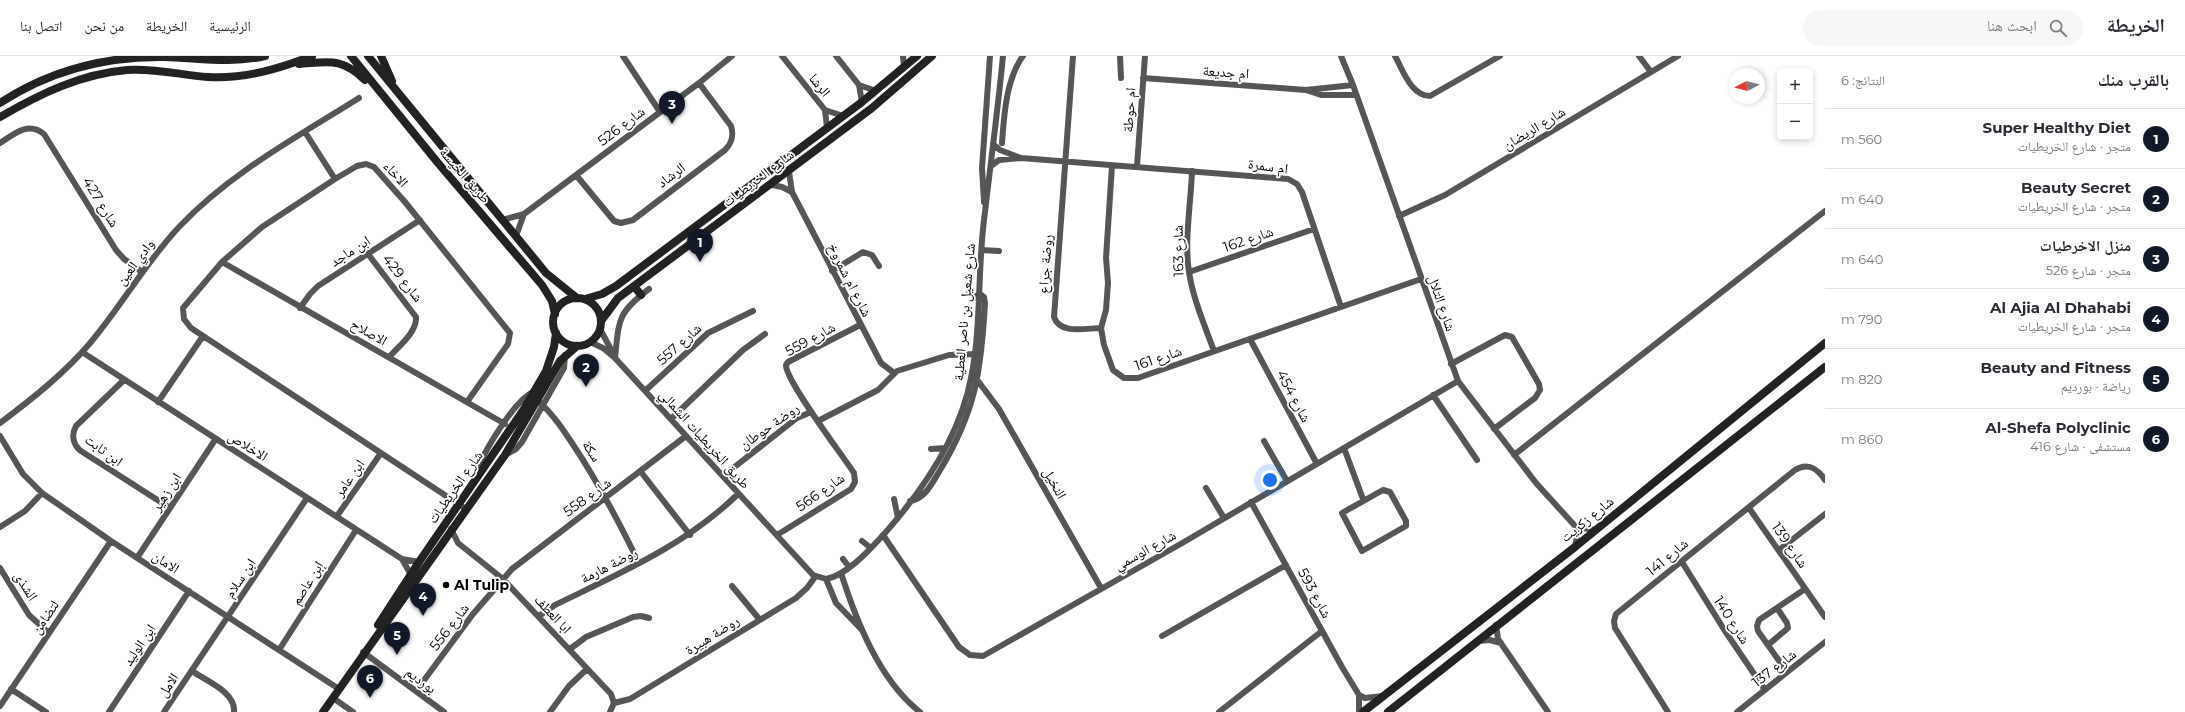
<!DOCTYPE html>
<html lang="ar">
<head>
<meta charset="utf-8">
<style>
	:root { --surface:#fff; --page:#f7f7f7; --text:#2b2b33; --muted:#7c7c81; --line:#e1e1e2; --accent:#111827 }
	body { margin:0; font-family:Montserrat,"Noto Naskh Arabic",sans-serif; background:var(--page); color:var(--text); direction:rtl }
	.controls { position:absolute; right:12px; top:12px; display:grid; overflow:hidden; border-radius:6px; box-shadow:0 2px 6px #0003 }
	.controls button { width:36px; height:36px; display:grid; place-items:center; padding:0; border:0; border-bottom:1px solid var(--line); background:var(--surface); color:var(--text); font:20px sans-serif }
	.compass { position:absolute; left:1729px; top:12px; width:36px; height:36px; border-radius:50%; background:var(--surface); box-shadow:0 2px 6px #0003; rotate:263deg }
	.you { position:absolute; left:1270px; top:424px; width:14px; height:14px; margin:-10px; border:3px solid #fff; border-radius:50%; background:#1a73e8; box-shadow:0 0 0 6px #1a73e833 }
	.badge { display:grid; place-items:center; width:26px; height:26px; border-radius:50%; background:var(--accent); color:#fff; font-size:13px; font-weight:700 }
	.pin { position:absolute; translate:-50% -33px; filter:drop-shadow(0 1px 2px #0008) }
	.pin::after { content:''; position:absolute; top:21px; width:14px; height:12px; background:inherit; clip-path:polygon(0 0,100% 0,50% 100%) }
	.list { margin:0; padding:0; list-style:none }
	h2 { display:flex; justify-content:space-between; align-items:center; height:52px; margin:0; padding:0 16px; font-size:17px }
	h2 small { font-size:13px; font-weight:400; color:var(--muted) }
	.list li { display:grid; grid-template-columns:26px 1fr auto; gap:12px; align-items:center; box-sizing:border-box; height:60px; padding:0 16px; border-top:1px solid var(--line) }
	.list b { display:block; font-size:15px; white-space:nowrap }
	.list p { margin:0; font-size:13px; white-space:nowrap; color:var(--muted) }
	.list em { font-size:13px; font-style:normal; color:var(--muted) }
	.icon { flex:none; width:22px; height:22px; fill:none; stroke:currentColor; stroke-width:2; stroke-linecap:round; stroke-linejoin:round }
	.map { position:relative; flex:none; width:1825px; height:656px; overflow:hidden; direction:ltr }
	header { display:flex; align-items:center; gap:24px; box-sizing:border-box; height:56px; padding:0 20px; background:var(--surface); border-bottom:1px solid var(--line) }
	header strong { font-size:19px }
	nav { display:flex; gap:22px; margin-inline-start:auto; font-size:14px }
	.search { width:280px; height:36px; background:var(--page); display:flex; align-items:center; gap:10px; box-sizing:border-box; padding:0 14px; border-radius:22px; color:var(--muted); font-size:15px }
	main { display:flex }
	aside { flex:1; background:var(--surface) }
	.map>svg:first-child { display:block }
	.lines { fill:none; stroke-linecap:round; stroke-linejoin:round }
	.street { stroke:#555; stroke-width:6 }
	.secondary { stroke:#222; stroke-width:8 }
	.poi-dot { fill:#000; stroke:#fff; stroke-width:1.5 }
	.labels { text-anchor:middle; stroke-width:3.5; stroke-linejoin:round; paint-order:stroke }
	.street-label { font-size:14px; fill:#000; stroke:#fff }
	.poi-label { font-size:14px; font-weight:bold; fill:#000; stroke:#fff; text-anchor:start }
</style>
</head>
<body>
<header>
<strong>الخريطة</strong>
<div class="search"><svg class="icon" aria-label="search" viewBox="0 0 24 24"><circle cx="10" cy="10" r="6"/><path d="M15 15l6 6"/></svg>ابحث هنا</div>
<nav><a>الرئيسية</a><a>الخريطة</a><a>من نحن</a><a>اتصل بنا</a></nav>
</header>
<main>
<aside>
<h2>بالقرب منك<small>النتائج: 6</small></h2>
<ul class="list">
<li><span class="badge">1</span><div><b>Super Healthy Diet</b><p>متجر · شارع الخريطيات</p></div><em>560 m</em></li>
<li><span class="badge">2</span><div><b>Beauty Secret</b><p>متجر · شارع الخريطيات</p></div><em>640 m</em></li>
<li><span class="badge">3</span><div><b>منزل الاخرطيات</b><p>متجر · شارع 526</p></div><em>640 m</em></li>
<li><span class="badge">4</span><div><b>Al Ajia Al Dhahabi</b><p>متجر · شارع الخريطيات</p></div><em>790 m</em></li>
<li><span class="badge">5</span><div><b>Beauty and Fitness</b><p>رياضة · بورديم</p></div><em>820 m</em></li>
<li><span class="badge">6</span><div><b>Al-Shefa Polyclinic</b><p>مستشفى · شارع 416</p></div><em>860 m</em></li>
</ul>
</aside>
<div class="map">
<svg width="1825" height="656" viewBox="0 0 1825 656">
	<rect width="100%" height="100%" fill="#fff"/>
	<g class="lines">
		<path class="street" d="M623 0 660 56
			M782 0 825 54 843 60
			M836 0 859 29 862 46
			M903 0 904 11
			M1073 0 1054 261C1060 279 1086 272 1101 272
			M1120 0 1121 22
			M1341 0 1353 29 1458 325 1536 427 1576 471 1577 481 1575 491
			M1395 0C1403 14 1411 40 1430 40L1500 0
			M1639 0 1651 16
			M1143 22 1306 34 1353 29
			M859 29 876 35
			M1306 34 1321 39H1356
			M825 54 827 72
			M305 76 335 123
			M0 87C14 78 28 65 44 78L116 194 124 203 142 216
			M1002 87C1004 60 1006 23 1023 0
			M993 88 1000 94 1021 102
			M991 110 999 104 1021 102 1288 123 1297 128 1302 136 1341 251
			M1112 110 1106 202 1108 227 1106 254 1101 272 1104 289 1113 314 1124 322H1138L1421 223
			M1137 110 1145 0
			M1192 115C1191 146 1184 186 1189 216 1193 243 1205 270 1214 295
			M789 116 792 136 881 307 894 317
			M576 119 614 165 621 167 633 164 725 94C732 87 734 80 731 70L699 27
			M772 129 782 131 792 136
			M984 146 982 112 990 0
			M1399 160 1445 139 1678 0
			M502 164 524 158 699 27 732 0
			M516 180 524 158
			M982 194 999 195
			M368 198 416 261C417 276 399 290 389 301
			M222 206 505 368
			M832 215 863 196 872 199 879 210
			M1189 216 1314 173
			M969 235 979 244
			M300 252 310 238 318 230 420 164
			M600 273 614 299
			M1250 283 1317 408
			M590 286 603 292 615 302 813 519 826 523C848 519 871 492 885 477 923 434 960 380 971 322 982 268 977 211 985 156 991 104 998 52 1003 0
			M82 296 402 503 419 506
			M615 302C619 264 617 257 649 233
			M1451 308 1505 279 1512 281 1539 328 1540 334 1535 342 1494 373
			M124 324 76 370C71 379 73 389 81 395L170 452
			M978 325 999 353 1101 532
			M646 334 708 277 753 255
			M1433 339 1477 404
			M538 345C552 357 562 372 572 387 598 426 619 466 639 507
			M158 346 203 280
			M671 363 743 294 765 278
			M818 365 878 334 897 315 949 299 975 298
			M0 367C32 343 65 317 91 286 122 249 146 206 179 171 230 117 297 81 359 42
			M0 380 23 418 42 437 111 485 339 633
			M1264 385 1287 425
			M1344 392 1363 443
			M931 393 945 392
			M505 399 516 393 522 386 564 312 565 299
			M1514 399 1825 155
			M641 416 690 479
			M476 419C481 399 514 345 533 336
			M723 420 797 362 811 356
			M1206 432 1224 462
			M1383 434 1390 436 1406 465V470L1362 495 1342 457Z
			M894 443 898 462
			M910 445C925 443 932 427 939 416 976 355 981 316 985 247L984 241 979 237
			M1251 446 1342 611 1359 639V656
			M1749 452 1825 561
			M466 453 191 272 184 263 183 252 222 206 262 171 335 123 357 110 366 108 374 111 405 146 510 277 508 288 467 346
			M337 460 381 397
			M0 471 25 455 42 437
			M1576 471 1595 474
			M451 473 458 487 503 523 611 638 614 647 610 656
			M777 479 851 433 855 426 854 417C843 400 785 324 786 309L788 306 860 269
			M883 479 959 591 970 599 983 600 1184 486 1458 325
			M862 485 871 492
			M1779 494 1825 458
			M137 502 215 384
			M402 503 411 519
			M843 503 849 511
			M1682 506 1725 575 1765 634
			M0 512 29 559 49 577
			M841 517C856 564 879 624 920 656
			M826 523 836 547 862 574
			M732 530 760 564
			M539 560 555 549C620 517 686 489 738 438
			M1496 569 1498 583 1548 656
			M1162 580 1286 509
			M1478 585 1490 584 1501 587
			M1768 589 1788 572 1787 567 1777 552
			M570 593 586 581 633 561 641 560 649 562
			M279 594 356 474
			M363 596 444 656
			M192 615C206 625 236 636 234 656
			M1787 616 1758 575 1757 570 1759 564 1805 533
			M11 633 46 656
			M416 635 473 558 512 513 686 380
			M1359 639 1365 642 1383 640
			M333 642 353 656
			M614 647 630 643 796 542 807 532 815 521
			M0 650 111 485
			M109 656 189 535
			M164 656 307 442
			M550 656 569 630 587 613
			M1219 656 1322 575
			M1668 656 1615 572 1614 565 1616 558 1795 414C1808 406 1817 412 1825 424
			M1737 656 1825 586"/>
		<path class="secondary" d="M351 0 438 107 542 229 552 245 555 258
			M368 0 546 217 577 242
			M381 0 392 25
			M299 8C329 6 341 1 365 24
			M0 47C49 15 106 0 165 1 199 2 231 8 265 0
			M0 61C40 38 80 18 127 14 155 12 181 19 208 21 245 23 278 13 312 0
			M634 230 641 239
			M553 266a24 24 0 1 1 48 0a24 24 0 1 1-48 0Z
			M585 243 602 238 616 230 862 46 917 0
			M601 265 618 242 872 52 932 0
			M378 569 419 506 524 353 546 315 554 291 556 277
			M323 656 505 399 560 305 577 290
			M1363 656 1575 491 1825 287
			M1388 656 1825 311"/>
	</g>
	<circle class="poi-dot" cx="446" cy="529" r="4"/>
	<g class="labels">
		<g class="street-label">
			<text transform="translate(1226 16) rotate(4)" y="5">ام جديعة</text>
			<text transform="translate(820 29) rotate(51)" y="5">الرشا</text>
			<text transform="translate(1129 54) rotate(-86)" y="5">ام حوطة</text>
			<text transform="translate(621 70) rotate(-37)" y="5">شارع 526</text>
			<text transform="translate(1534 72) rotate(-31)" y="5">شارع الريضان</text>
			<text transform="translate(1268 110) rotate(8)" y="5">ام سمرة</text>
			<text transform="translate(396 118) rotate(48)" y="5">الاخاء</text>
			<text transform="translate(465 119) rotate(49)" y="5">طريق الخيسة</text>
			<text transform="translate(671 119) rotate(-37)" y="5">الرشاد</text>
			<text transform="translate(758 122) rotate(-37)" y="5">شارع الخريطيات</text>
			<text transform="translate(101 146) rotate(58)" y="5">شارع 427</text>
			<text transform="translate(1248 183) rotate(-19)" y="5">شارع 162</text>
			<text transform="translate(350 195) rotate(-33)" y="5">ابن ماجد</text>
			<text transform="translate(1178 195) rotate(-91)" y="5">شارع 163</text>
			<text transform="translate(135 206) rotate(-53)" y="5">وادي العين</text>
			<text transform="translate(1045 208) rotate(-86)" y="5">روضة جراع</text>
			<text transform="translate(403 222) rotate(52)" y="5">شارع 429</text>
			<text transform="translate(850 224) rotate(63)" y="5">شارع ام شمروخ</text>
			<text transform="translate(1442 247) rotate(71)" y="5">شارع التلال</text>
			<text transform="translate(964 256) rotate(-85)" y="5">شارع شعيل بن ناصر العطية</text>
			<text transform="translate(369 276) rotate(29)" y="5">الاصلاح</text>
			<text transform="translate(810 283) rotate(-29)" y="5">شارع 559</text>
			<text transform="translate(679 288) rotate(-42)" y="5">شارع 557</text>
			<text transform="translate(1158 302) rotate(-19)" y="5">شارع 161</text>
			<text transform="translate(1294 340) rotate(62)" y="5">شارع 454</text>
			<text transform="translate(769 370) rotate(-35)" y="5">روضة حوطان</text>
			<text transform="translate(705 383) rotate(48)" y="5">طريق الخريطيات الشمالي</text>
			<text transform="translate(248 390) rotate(32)" y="5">الاخلاص</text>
			<text transform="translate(104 394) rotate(36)" y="5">ابن ثابت</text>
			<text transform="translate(592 395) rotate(57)" y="5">سكة</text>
			<text transform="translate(349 422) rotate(-55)" y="5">ابن عامر</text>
			<text transform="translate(1055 427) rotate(61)" y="5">النخيل</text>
			<text transform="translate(455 431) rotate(-55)" y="5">شارع الخريطيات</text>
			<text transform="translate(166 436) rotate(-57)" y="5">ابن زهير</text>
			<text transform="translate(820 436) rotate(-35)" y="5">شارع 566</text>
			<text transform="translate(587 441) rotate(-36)" y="5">شارع 558</text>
			<text transform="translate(1587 463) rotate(-39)" y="5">شارع زكريت</text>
			<text transform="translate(1790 489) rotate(55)" y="5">شارع 139</text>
			<text transform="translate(1145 494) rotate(-29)" y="5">شارع الوسمي</text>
			<text transform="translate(1667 501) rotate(-40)" y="5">شارع 141</text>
			<text transform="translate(166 506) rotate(33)" y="5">الامان</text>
			<text transform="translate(609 509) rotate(-27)" y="5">روضة هارمة</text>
			<text transform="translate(240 522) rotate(-56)" y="5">ابن سلام</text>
			<text transform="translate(307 527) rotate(-58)" y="5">إبن عاصم</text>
			<text transform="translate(26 530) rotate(58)" y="5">الشذى</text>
			<text transform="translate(1315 537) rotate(61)" y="5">شارع 593</text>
			<text transform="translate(553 558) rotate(47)" y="5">ابا العطف</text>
			<text transform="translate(45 561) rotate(-56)" y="5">لتضامن</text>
			<text transform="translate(1732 564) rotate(57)" y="5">شارع 140</text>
			<text transform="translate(449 571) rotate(-53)" y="5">شارع 556</text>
			<text transform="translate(712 579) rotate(-32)" y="5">روضة هبيرة</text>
			<text transform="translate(139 589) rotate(-56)" y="5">ابن الوليد</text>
			<text transform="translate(1774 612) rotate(-38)" y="5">شارع 137</text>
			<text transform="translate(421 624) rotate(37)" y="5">بورديم</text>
			<text transform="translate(168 629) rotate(-56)" y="5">الامل</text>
		</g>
		<g class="poi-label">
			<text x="454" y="534">Al Tulip</text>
		</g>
	</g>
</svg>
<div class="controls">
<button>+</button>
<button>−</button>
</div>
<svg class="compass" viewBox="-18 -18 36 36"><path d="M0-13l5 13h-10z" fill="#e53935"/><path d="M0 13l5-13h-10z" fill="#7c7c81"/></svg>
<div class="you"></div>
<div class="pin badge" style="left:700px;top:206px">1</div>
<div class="pin badge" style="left:586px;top:331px">2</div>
<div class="pin badge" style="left:672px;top:68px">3</div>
<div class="pin badge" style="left:423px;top:560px">4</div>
<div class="pin badge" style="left:397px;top:599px">5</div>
<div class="pin badge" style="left:370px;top:642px">6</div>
</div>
</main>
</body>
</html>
